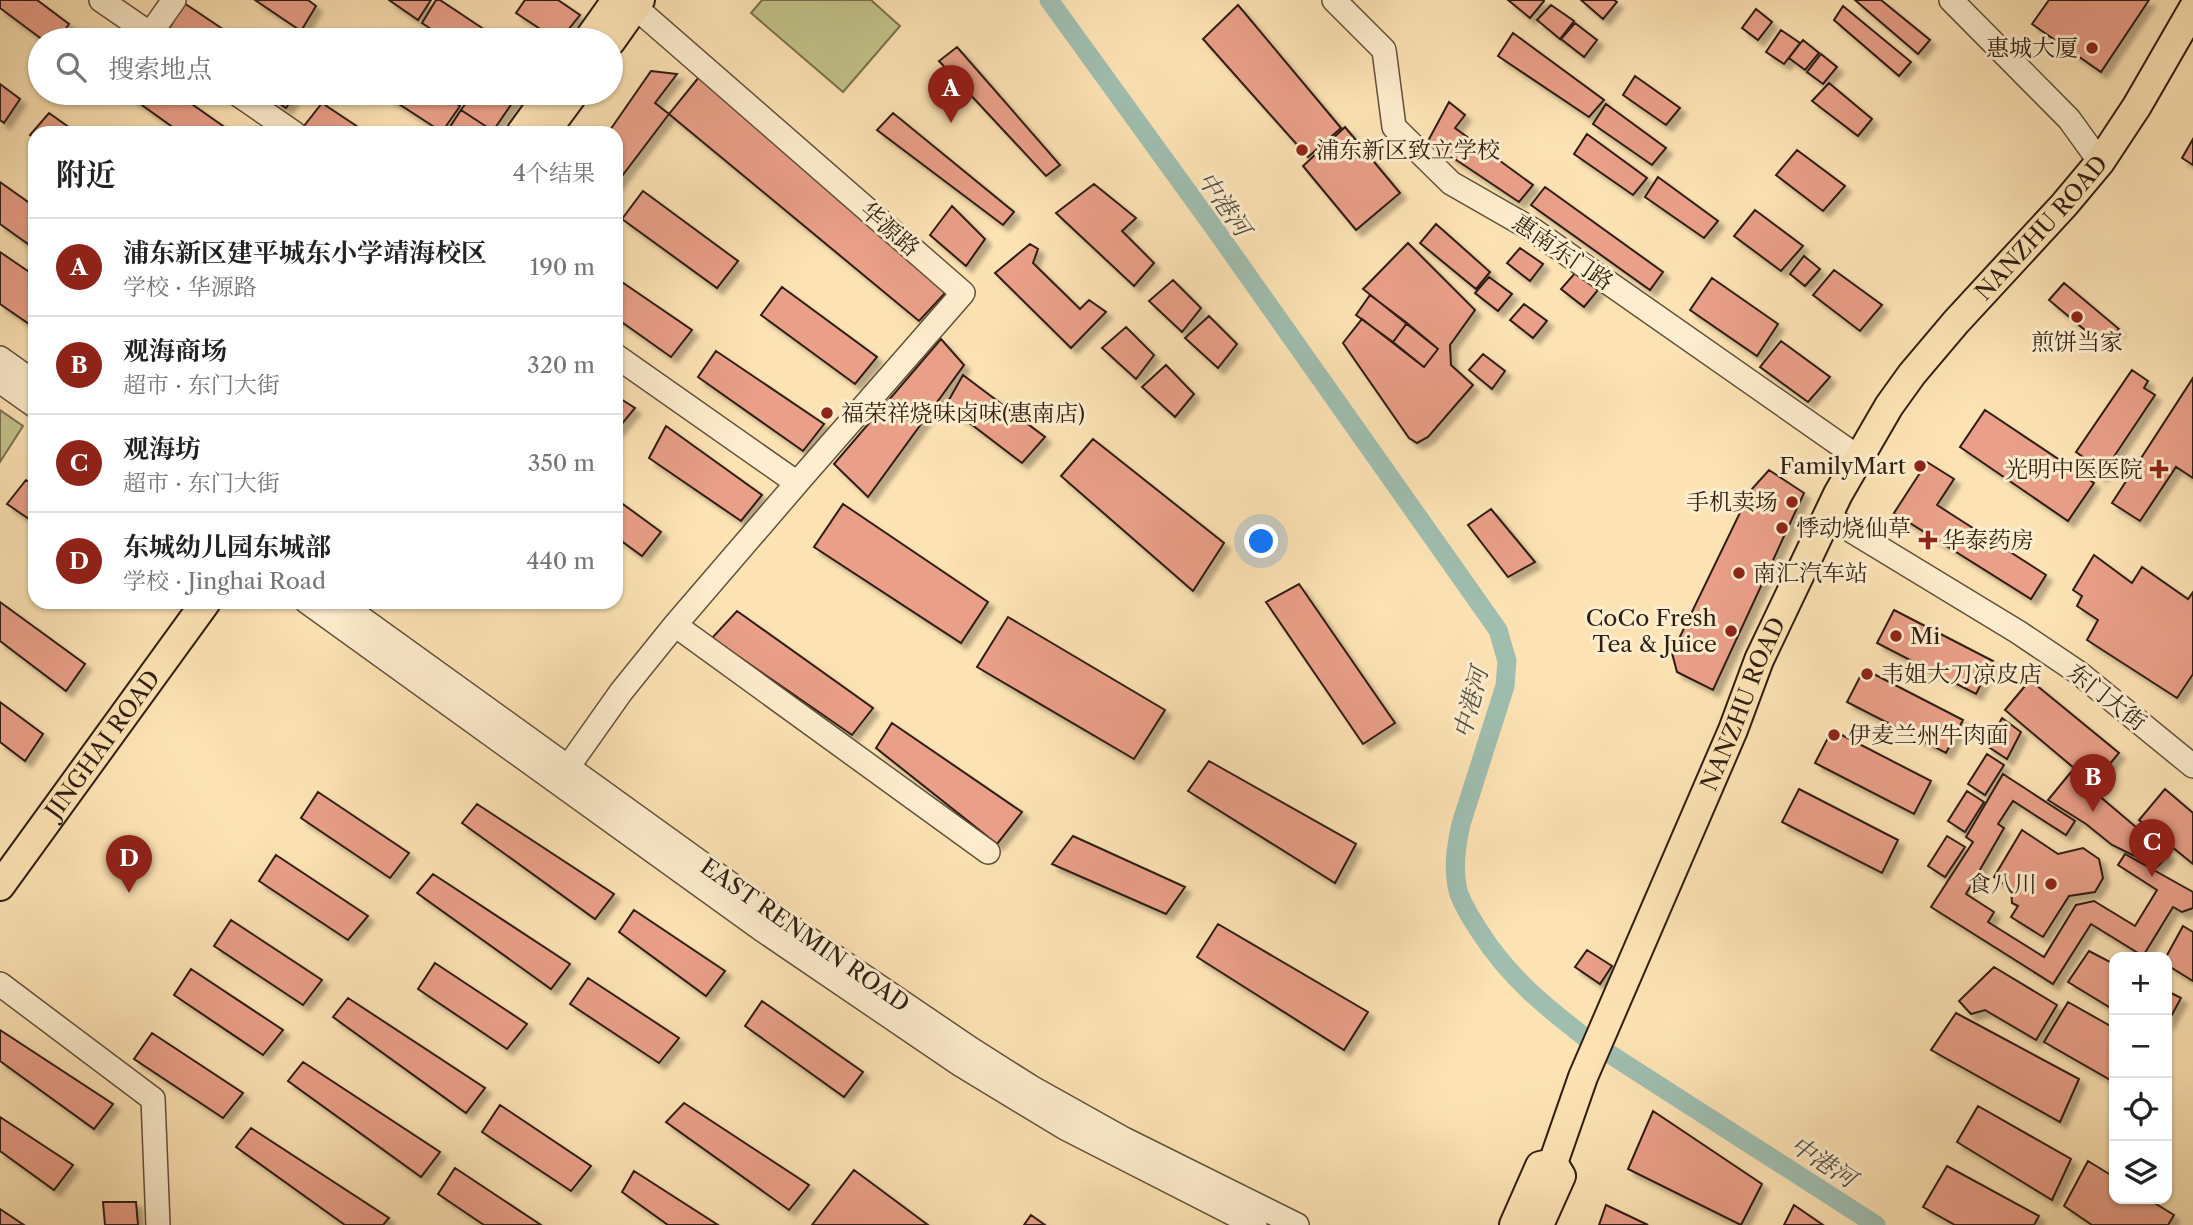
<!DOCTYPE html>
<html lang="zh">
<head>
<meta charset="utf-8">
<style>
	:root { --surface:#fff; --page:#f6f6f6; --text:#222; --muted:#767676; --line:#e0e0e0; --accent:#8f2418 }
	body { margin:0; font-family:"Libre Caslon Text","Noto Serif SC",serif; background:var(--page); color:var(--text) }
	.controls { position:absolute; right:21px; bottom:21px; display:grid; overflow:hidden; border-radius:14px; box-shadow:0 2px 5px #0004 }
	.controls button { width:63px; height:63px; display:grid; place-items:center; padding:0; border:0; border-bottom:2px solid var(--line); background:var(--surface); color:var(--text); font:35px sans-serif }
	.you { position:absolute; left:1262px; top:542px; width:24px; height:24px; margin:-18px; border:5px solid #fff; border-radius:50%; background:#1a73e8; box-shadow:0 0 0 10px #1a73e833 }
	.badge { display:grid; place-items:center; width:46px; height:46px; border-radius:50%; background:var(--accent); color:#fff; font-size:23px; font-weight:700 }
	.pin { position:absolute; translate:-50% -58px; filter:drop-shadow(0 2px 4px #0008) }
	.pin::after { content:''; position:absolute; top:37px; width:24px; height:21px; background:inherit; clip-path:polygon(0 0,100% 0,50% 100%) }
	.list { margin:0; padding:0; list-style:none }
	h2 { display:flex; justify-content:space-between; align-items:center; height:91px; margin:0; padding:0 28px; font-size:30px }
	h2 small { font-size:23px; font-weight:400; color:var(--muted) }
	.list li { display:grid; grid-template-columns:46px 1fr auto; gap:21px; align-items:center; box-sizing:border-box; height:98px; padding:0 28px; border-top:2px solid var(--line) }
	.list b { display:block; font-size:26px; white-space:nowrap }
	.list p { margin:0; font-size:23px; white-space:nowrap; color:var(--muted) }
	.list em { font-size:23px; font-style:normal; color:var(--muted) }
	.icon { flex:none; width:38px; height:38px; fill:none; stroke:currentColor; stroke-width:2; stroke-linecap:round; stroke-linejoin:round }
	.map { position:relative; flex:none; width:2193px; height:1225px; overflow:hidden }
	.search { position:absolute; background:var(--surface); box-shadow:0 2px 5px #0004; left:28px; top:28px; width:595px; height:77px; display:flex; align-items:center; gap:18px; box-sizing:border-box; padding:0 24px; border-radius:38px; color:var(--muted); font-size:26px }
	.panel { position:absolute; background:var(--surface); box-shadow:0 2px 5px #0004; left:28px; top:126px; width:595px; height:483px; border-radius:21px }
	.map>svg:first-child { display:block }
	.green { fill:#c3c38a; stroke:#79714e; stroke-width:2 }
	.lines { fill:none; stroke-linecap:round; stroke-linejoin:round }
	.canal { stroke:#9fbeb0; stroke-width:19 }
	.building { fill:#ea9f88; stroke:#2f1f12; stroke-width:2; filter:url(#shadow) }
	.minor-casing { stroke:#62503a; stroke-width:26 }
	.major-casing { stroke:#2f1f12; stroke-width:32 }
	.minor { stroke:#feedce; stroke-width:23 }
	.major { stroke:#fde3b4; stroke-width:28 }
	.poi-dot { fill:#8f2418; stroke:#feedce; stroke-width:2.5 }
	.labels { text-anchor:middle; stroke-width:6; stroke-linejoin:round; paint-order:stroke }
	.poi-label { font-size:23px; fill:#2f1f12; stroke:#feedce; text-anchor:start }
	.street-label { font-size:23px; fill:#2f1f12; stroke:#feedce }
	.water-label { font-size:24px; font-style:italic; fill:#514f41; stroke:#feedce }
</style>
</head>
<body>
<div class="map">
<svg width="2193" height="1225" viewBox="0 0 2193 1225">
	<defs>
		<filter id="shadow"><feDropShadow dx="6" dy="6" stdDeviation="2" flood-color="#0004"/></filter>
	</defs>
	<rect width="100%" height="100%" fill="#fde3b4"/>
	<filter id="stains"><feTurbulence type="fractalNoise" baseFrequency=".00286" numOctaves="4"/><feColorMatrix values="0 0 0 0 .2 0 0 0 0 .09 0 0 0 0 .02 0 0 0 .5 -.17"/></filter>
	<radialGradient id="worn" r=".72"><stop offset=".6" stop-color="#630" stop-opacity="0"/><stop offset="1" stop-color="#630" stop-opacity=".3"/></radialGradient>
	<path class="green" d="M762 0H871L900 26 843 92 751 13Z
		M0 410 23 426 0 462Z"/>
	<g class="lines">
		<path class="canal" d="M1049 0 1217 232 1498 630 1507 661 1505 686 1461 824C1456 846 1452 871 1459 894 1464 907 1472 920 1480 932 1510 979 1547 1008 1591 1042L1876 1225"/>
	</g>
	<path class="building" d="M0 0H37L69 24 58 40H43L0 8Z
		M255 0H308L316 6 301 31Z
		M389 0H431L418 20Z
		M436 0H440L500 40H447L422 23Z
		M525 0H558L580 15 560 40H557L516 13Z
		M1508 0H1543L1544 1 1530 18Z
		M1581 0H1614L1617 2 1603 19Z
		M1855 0H1881L1930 40 1918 54Z
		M2049 0H2149L2101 72 2032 24Z
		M184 3 239 40H186L169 29Z
		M1238 5 1341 128 1308 157 1203 39Z
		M1551 5 1574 21 1560 39 1537 20Z
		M1843 6 1911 62 1899 76 1834 20Z
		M1756 9 1772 22 1758 40 1742 28Z
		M1575 23 1597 40 1584 57 1561 39Z
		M1781 30 1800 43 1784 64 1766 52Z
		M1513 33 1604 100 1589 117 1498 56Z
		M1803 40 1819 53 1805 70 1789 58Z
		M957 47 1060 165 1046 176 939 61Z
		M1821 54 1837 67 1823 84 1807 72Z
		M651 71 677 74 655 103 669 114 616 184V133H608Z
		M1635 76 1680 108 1666 125 1623 95Z
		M699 77 946 292 919 321 669 114Z
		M1829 83 1872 119 1858 136 1812 101Z
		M0 84 20 99 4 123 0 120Z
		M125 93H176L233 133H181Z
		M264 93H296L286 108Z
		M382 93H441L460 106 442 132Z
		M473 93H519L493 131 461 110Z
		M1449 102 1465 115 1455 128 1533 185 1519 202 1428 141Z
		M322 103 367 133H314L304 126Z
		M1606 104 1666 148 1652 165 1593 124Z
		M461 110 493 131 492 133H446Z
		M49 113 77 133H35V138L30 135Z
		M893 113 1014 212 1003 225 877 130Z
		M1345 127 1400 193 1356 230 1303 166Z
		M1587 134 1647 178 1633 195 1574 154Z
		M2193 139V165L2182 158Z
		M1797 150 1845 186 1823 211 1776 175Z
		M1658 177 1718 221 1704 238 1645 197Z
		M0 182 35 207V249L0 224Z
		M1094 184 1136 218 1122 231 1154 263 1134 286 1056 213Z
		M1545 187 1663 272 1650 290 1531 205Z
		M643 191 738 261 717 288 622 219Z
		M952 206 985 239 966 266 930 235Z
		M1755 210 1803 246 1781 271 1734 236Z
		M1436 224 1490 272 1476 289 1420 243Z
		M1408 243 1475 310 1450 345 1451 365 1473 385 1428 437 1417 443 1409 438 1343 343 1362 319 1424 367 1438 349 1363 289Z
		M1030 244 1038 249 1033 263 1080 309 1089 300 1106 312 1071 348 995 273Z
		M1520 248 1543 264 1530 281 1507 263Z
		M0 252 35 276V328L0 304Z
		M1804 256 1820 269 1805 286 1790 274Z
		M1834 270 1882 305 1860 331 1813 295Z
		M1575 273 1598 290 1584 307 1561 289Z
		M1489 277 1512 294 1498 311 1475 293Z
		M616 278 692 330 671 357 616 318Z
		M1712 278 1778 324 1757 356 1690 310Z
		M1173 280 1201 308 1182 332 1149 301Z
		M2064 283 2119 329 2104 346 2049 300Z
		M782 287 877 357 855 384 761 315Z
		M1370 295 1407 323 1393 342 1356 315Z
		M1524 304 1547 321 1533 338 1510 320Z
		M1209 316 1237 344 1218 368 1185 338Z
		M1407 323 1438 349 1424 367 1393 342Z
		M1126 327 1154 355 1136 379 1102 348Z
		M941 339 964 365 868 497 834 464Z
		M1781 341 1830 377 1808 402 1760 367Z
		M716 351 824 424 803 451 698 377Z
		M1483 354 1505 371 1492 389 1469 370Z
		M1166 365 1194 394 1175 417 1142 387Z
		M2132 370 2148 381 2144 388 2155 395 2101 476 2087 467 2090 462 2076 452Z
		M963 375 1045 437 1022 463 946 405Z
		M2193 378V478L2176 467 2140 521 2112 503Z
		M616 396 635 408 616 431Z
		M1985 410 2094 483 2068 521 1960 447Z
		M666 426 762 495 741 521 649 458Z
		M1093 439 1224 543 1193 591 1061 476Z
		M1927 462 1954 479 1937 505 2046 575 2031 599 1894 513Z
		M1769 470 1804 493 1713 690 1677 672 1672 653 1751 490Z
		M26 480 35 485V523L7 504Z
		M616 499 661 532 642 556 616 537Z
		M843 504 988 602 961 643 814 547Z
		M1491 509 1535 562 1508 577 1468 525Z
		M2094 555 2132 583 2142 567 2188 599 2193 592V674L2177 698 2087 640 2098 620 2077 606 2082 596 2073 590Z
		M1299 584 1395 723 1363 744 1266 602Z
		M0 602 85 664 66 691 0 641Z
		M1894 610 1993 661 1976 694 1877 643Z
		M737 611 873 708 852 735 712 638Z
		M1008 617 1165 710 1134 759 977 667Z
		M1864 669 1963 720 1946 753 1847 702Z
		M2030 680 2119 753 2093 784 2005 710Z
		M0 702 43 734 25 761 0 742Z
		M2002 718 2021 732 2007 759 1987 746Z
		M892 723 1022 812 997 844 876 748Z
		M1832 730 1931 781 1914 814 1815 763Z
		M1987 754 2004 765 1985 795 1968 784Z
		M1209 761 1356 844 1335 883 1188 791Z
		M2071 772 2169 855 2157 867 2112 845 2086 824 2048 800Z
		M2003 774 2075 821 2066 835 2013 801 1998 824 2004 828 1966 894 1994 912 1988 922 2044 957 2076 905 2094 901 2135 926 2157 890 2118 865 2125 854 2193 892V908L2182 912 2173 907 2143 956 2091 924 2053 984 1931 907 1973 842 1966 837Z
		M1799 789 1898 840 1882 873 1782 822Z
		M2165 789 2193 813V864L2139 820Z
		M1967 791 1984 802 1965 832 1948 821Z
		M318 792 409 853 390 878 301 818Z
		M477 804 614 894 595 919 462 823Z
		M2022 830 2058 854 2083 848 2099 859 2103 878 2095 892 2069 896 2043 937 2011 917 2018 906 2012 903 2011 889 1994 877Z
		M1073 836 1185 887 1166 914 1052 864Z
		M1947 836 1965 847 1945 877 1928 866Z
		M276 855 368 916 348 940 259 881Z
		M433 874 570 964 551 989 417 893Z
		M634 910 725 971 706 996 619 932Z
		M231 920 322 980 303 1005 214 946Z
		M1218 924 1368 1012 1344 1050 1197 957Z
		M2183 926 2193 932V981L2167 965 2166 957Z
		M1587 950 1612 966 1600 984 1575 967Z
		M2089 951 2114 964V1010L2068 982Z
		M435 963 527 1024 507 1049 418 989Z
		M1994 967 2057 1005 2036 1040 1985 1010 1971 1014 1959 1001Z
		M191 969 283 1030 263 1055 174 995Z
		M588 978 679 1038 659 1063 570 1004Z
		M2167 991 2181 998 2167 1024Z
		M348 998 485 1088 466 1113 333 1017Z
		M762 1001 863 1072 844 1097 745 1026Z
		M2068 1002 2114 1028V1082L2044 1042Z
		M1956 1013 2079 1079 2060 1122 1931 1050Z
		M0 1030 113 1104 94 1129 0 1061Z
		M152 1033 243 1093 223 1118 134 1059Z
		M303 1062 440 1152 421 1177 288 1081Z
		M684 1103 809 1185 789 1210 666 1122Z
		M500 1105 591 1166 571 1191 482 1132Z
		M1978 1106 2071 1159 2052 1200 1957 1142Z
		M1653 1111 1762 1184 1741 1225 1628 1169Z
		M0 1117 73 1165 54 1190 0 1151Z
		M251 1128 389 1218 383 1225H345L236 1147Z
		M2088 1161 2114 1177V1199H2148L2174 1215 2168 1225H2092L2064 1206Z
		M1947 1166 2039 1216 2034 1225H1955L1923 1207Z
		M455 1168 541 1225H484L438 1194Z
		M854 1170 928 1225H812Z
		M634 1171 718 1225H668L622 1192Z
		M103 1202H136L138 1225H105Z
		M1606 1205 1648 1225H1599Z
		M1794 1205 1823 1225H1784Z
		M0 1209 24 1225H0Z
		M1031 1215 1045 1225H1024Z"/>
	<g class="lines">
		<g class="minor-casing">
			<path id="minor" d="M101 0 159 40
				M627 0 963 293 797 483
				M1334 0 1384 50 1394 127 1451 183 1533 230 1859 458
				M1951 0 2069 119 2100 162
				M150 34 174 0
				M236 93 294 133
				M616 356 797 483 675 625 988 852
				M0 358 35 383
				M0 381 35 406
				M1827 516 2018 632 2079 673 2193 766
				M307 602 761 929 961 1065 1065 1128 1255 1225
				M339 602 772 914 971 1049 1031 1087 1124 1139 1297 1225
				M568 767 621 692 675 625
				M0 984 153 1099 158 1225"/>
		</g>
		<g class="major-casing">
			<g id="major">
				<path d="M588 40 615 2"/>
				<path d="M611 41 640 0"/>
				<path d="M546 131 574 93"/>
				<path d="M521 133 550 93"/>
				<path id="s1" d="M0 886 206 602"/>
				<path id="s2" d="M1553 1163 1583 1077 1733 730 1759 660 1838 494 1889 406 1912 374 1956 322 2064 205 2100 162 2137 106 2193 9"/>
				<path d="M1514 1225 1540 1166 1553 1163"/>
				<path d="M1539 1225 1561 1176 1553 1163"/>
			</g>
		</g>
		<use href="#minor" class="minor"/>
		<use href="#major" class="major"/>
	</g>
	<g class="poi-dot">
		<circle cx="2092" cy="48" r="7"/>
		<circle cx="1302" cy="150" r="7"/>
		<circle cx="2077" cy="317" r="7"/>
		<circle cx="827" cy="413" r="7"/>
		<circle cx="1920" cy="466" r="7"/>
		<path d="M2155.5 458.5h7v7h7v7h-7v7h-7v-7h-7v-7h7z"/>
		<circle cx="1792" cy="502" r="7"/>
		<circle cx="1782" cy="528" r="7"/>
		<path d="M1924.5 529.5h7v7h7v7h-7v7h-7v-7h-7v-7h7z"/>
		<circle cx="1739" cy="573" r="7"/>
		<circle cx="1731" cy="631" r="7"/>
		<circle cx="1896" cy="636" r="7"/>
		<circle cx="1867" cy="674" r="7"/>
		<circle cx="1834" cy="735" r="7"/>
		<circle cx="2051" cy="884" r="7"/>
	</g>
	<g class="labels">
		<g class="poi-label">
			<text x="2078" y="56" text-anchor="end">惠城大厦</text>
			<text x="1316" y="158">浦东新区致立学校</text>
			<text x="2077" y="350" text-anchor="middle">煎饼当家</text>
			<text x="841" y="421">福荣祥烧味卤味(惠南店)</text>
			<text x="1906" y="474" text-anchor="end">FamilyMart</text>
			<text x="2143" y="477" text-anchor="end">光明中医医院</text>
			<text x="1778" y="510" text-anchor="end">手机卖场</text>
			<text x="1796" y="536">悸动烧仙草</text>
			<text x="1942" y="548">华泰药房</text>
			<text x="1753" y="581">南汇汽车站</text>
			<text x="1717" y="626" text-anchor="end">CoCo Fresh<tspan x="1717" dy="26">Tea &amp; Juice</tspan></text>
			<text x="1910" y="644">Mi</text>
			<text x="1881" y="682">韦姐大刀凉皮店</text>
			<text x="1848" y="743">伊麦兰州牛肉面</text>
			<text x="2037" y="892" text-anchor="end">食八川</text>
		</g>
		<g class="street-label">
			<text dy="8" stroke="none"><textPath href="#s2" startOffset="1064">NANZHU ROAD</textPath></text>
			<text transform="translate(890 229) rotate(41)" y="8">华源路</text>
			<text transform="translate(1563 252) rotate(34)" y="8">惠南东门路</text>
			<text transform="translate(2107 697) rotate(38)" y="8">东门大街</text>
			<text dy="8" stroke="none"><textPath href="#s2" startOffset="497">NANZHU ROAD</textPath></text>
			<text dy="8" stroke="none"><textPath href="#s1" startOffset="175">JINGHAI ROAD</textPath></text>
			<text transform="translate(805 935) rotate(35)" y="8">EAST RENMIN ROAD</text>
		</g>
		<g class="water-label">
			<text transform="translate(1224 204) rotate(55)" y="8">中港河</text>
			<text transform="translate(1471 703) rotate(-75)" y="8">中港河</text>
			<text transform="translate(1823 1162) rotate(33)" y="8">中港河</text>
		</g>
	</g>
	<rect width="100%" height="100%" filter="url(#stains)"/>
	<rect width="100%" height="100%" fill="url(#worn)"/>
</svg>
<div class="controls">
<button>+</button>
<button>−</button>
<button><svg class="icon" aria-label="locate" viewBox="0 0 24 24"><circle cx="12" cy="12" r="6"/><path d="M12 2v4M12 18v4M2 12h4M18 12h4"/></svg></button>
<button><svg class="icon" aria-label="layers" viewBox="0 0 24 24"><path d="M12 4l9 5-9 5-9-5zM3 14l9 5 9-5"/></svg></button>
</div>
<div class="you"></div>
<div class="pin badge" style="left:951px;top:123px">A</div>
<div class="pin badge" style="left:2093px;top:812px">B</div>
<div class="pin badge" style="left:2152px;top:877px">C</div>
<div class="pin badge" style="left:129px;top:893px">D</div>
<div class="search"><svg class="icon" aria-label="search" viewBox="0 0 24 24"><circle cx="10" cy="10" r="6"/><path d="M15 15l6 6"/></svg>搜索地点</div>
<section class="panel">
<h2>附近<small>4个结果</small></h2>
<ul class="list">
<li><span class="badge">A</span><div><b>浦东新区建平城东小学靖海校区</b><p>学校 · 华源路</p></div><em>190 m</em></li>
<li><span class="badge">B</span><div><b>观海商场</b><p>超市 · 东门大街</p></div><em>320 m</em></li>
<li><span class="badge">C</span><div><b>观海坊</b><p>超市 · 东门大街</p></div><em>350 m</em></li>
<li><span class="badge">D</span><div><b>东城幼儿园东城部</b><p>学校 · Jinghai Road</p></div><em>440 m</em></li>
</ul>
</section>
</div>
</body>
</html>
